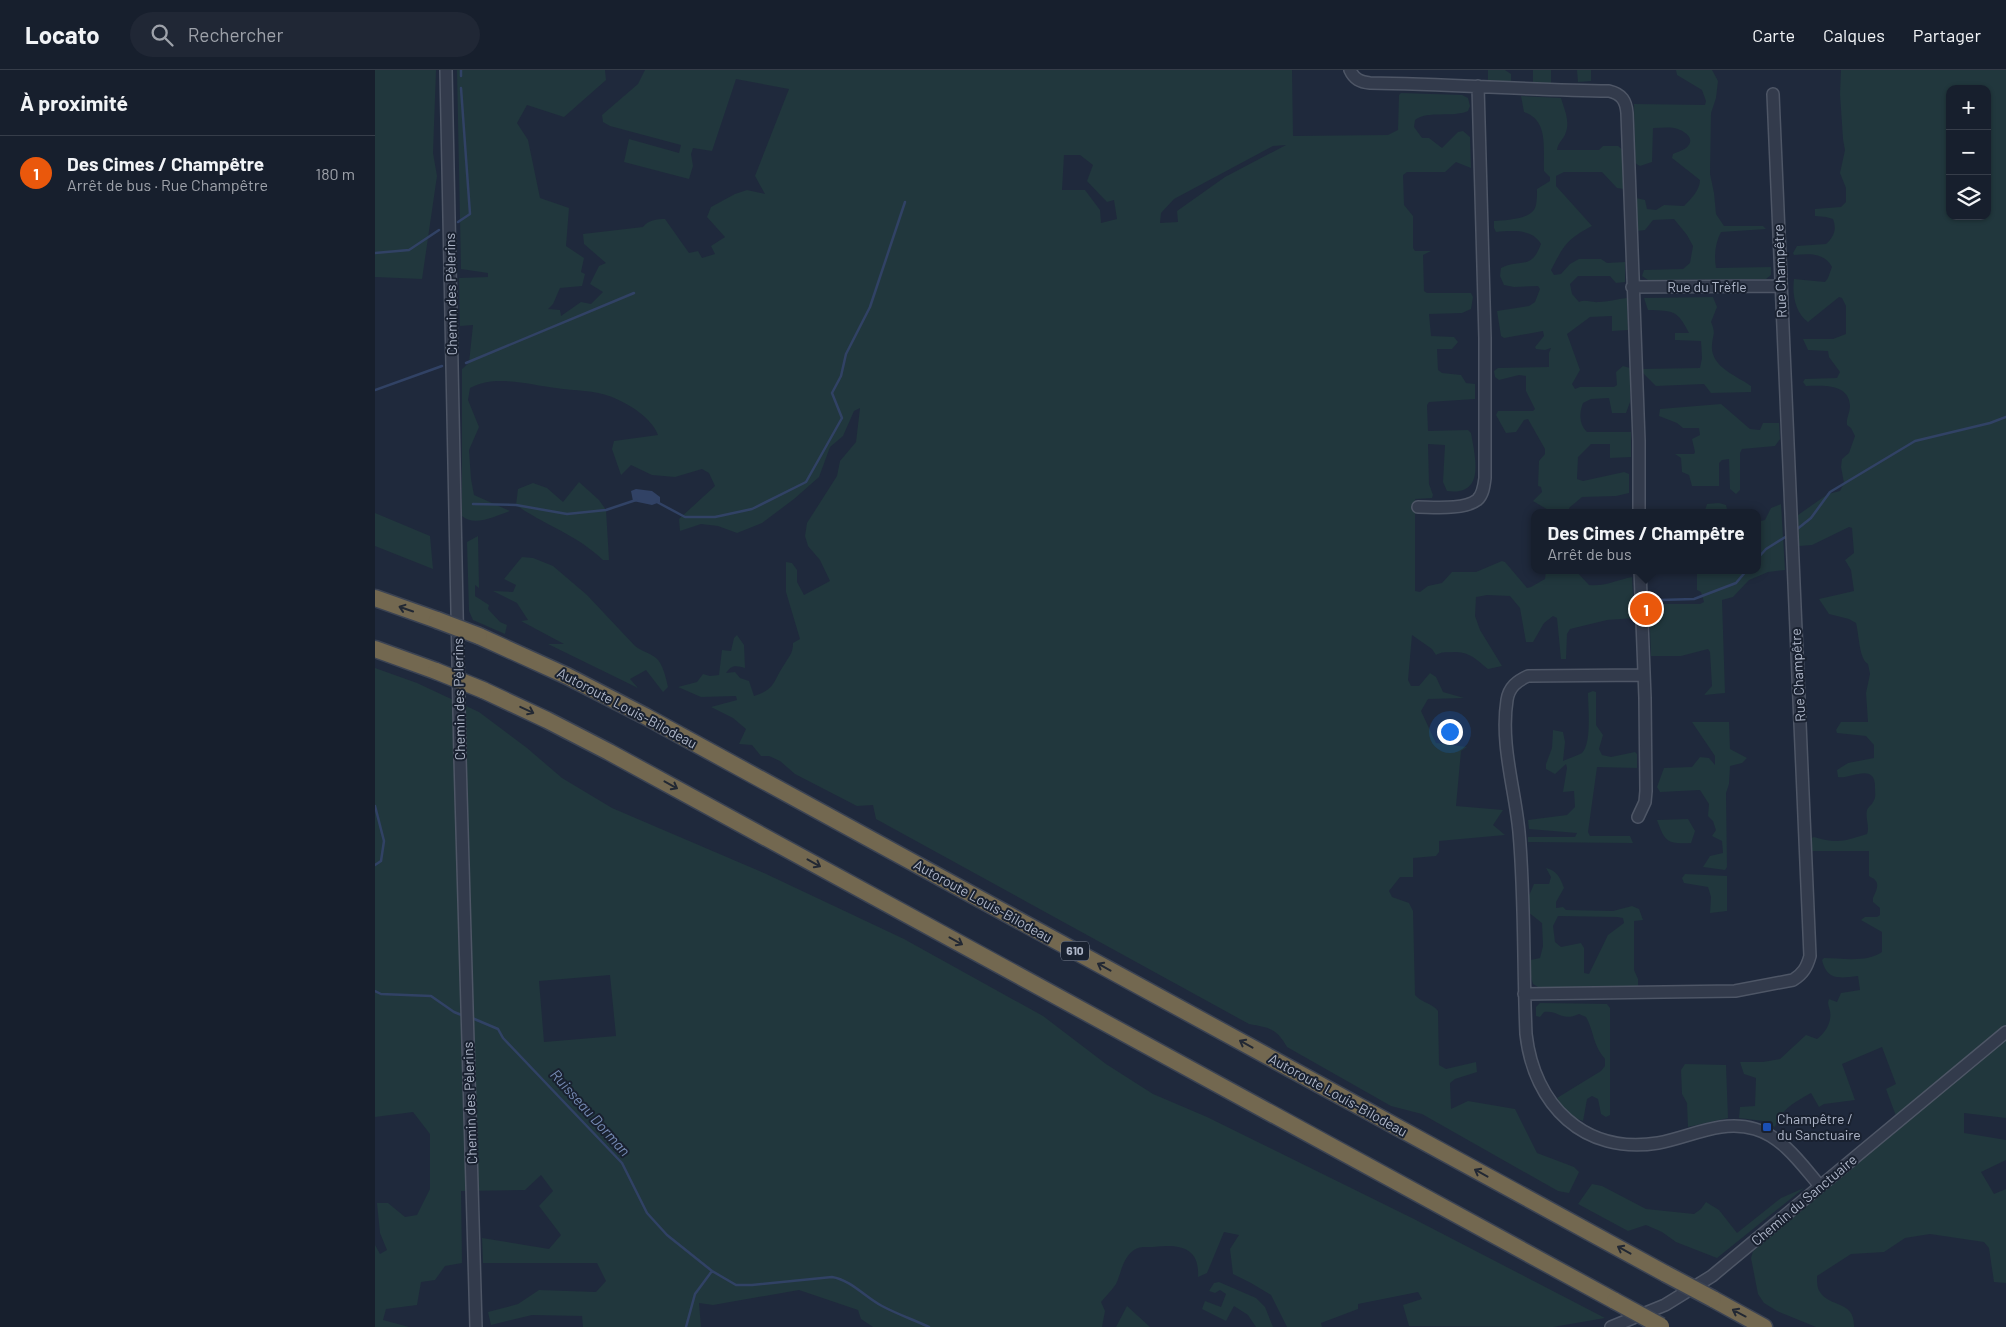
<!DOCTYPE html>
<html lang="fr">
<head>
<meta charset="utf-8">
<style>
	:root { --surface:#171f2d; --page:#202735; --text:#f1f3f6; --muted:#9ea2aa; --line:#363d49; --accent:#ea580c }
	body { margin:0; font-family:Barlow,sans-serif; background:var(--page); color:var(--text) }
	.controls { position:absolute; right:15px; top:15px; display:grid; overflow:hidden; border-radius:10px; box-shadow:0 1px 4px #0004 }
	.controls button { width:45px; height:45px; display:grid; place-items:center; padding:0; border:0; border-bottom:1px solid var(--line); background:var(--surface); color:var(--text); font:25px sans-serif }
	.you { position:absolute; left:1074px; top:661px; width:18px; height:18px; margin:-12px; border:4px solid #fff; border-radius:50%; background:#1a73e8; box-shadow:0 0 0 8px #1a73e833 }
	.badge { display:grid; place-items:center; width:32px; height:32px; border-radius:50%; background:var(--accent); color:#fff; font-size:16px; font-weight:700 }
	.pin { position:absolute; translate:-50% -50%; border:2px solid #fff; box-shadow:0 1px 5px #0006 }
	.popup { position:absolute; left:1156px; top:439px; width:230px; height:65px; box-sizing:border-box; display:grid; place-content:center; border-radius:10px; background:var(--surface); filter:drop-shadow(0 1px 4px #0005); font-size:16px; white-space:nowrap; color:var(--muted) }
	.popup b { font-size:19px; color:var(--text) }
	.popup::after { content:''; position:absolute; left:50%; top:100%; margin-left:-10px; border:10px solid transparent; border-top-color:var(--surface) }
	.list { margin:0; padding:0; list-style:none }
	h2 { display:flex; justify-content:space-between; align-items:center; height:65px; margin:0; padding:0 20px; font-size:21px }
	h2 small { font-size:16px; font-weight:400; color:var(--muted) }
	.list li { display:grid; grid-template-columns:32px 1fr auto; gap:15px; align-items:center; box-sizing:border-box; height:75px; padding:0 20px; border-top:1px solid var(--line) }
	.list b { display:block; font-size:19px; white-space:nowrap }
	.list p { margin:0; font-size:16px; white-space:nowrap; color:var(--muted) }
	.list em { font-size:16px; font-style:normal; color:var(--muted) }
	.icon { flex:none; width:28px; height:28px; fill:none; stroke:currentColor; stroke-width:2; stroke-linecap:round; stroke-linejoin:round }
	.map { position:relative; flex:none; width:1631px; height:1257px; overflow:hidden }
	header { display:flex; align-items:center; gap:30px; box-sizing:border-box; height:70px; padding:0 25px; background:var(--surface); border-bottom:1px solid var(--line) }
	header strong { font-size:24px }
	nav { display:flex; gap:28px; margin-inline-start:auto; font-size:18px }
	.search { width:350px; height:45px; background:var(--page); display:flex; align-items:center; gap:12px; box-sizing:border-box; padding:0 18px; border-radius:28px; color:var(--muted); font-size:19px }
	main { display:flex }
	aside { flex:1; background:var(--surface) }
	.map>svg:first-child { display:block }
	.green { fill:#21373d; fill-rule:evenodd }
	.water { fill:#314265 }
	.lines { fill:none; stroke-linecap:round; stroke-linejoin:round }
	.stream { stroke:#314265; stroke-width:2.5 }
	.minor-casing { stroke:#4e5666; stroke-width:14 }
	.highway-casing { stroke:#3b4353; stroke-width:19 }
	.minor { stroke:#333b4c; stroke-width:11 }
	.highway { stroke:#736850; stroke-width:16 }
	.highway-bridge-casing { stroke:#3b4353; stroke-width:19; stroke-linecap:butt }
	.highway-bridge { stroke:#736850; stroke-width:16 }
	.oneway { stroke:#222833 }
	.transit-dot { fill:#1a4fb4; stroke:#192130; stroke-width:2 }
	.labels { text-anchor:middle; stroke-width:4; stroke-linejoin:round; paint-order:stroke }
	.shield { fill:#192130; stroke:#81899a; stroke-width:1 }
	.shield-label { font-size:12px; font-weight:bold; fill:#aeb6c8 }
	.street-label { font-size:14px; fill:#aeb6c8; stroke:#192130 }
	.poi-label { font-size:14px; fill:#aeb6c8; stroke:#192130; text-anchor:start }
	.water-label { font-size:15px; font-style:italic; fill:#7489b2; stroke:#192130 }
</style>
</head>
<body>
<header>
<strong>Locato</strong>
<div class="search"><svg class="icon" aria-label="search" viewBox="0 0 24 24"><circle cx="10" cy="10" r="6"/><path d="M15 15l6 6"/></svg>Rechercher</div>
<nav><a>Carte</a><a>Calques</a><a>Partager</a></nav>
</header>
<main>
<aside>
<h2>À proximité<small></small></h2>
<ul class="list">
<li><span class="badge">1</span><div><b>Des Cimes / Champêtre</b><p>Arrêt de bus · Rue Champêtre</p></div><em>180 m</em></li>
</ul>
</aside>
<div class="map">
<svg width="1631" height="1257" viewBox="0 0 1631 1257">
	<rect width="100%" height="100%" fill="#1f293c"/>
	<path class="green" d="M0 0H61L58 83 62 106 47 209 0 207Z
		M82 0H230L231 10 189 47 152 35 142 53 153 70 165 128 194 138 191 176 209 188 206 202 210 204 207 216 185 218 178 234 173 239 185 240 186 246 206 232 216 234 228 222 215 214 224 196 231 193 209 174 208 164 268 157C273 150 282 149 290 149L314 183 323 181 327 188 340 184 336 176 350 167 332 147 336 137 360 124 372 120 390 124 380 106 414 19 361 9 337 81 318 78 316 84 318 96 314 109 249 92 254 69 304 83 306 75 235 56 228 52 227 45 263 14 270 0H917L918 66 1013 65 1023 60 1024 25 1026 23 1087 25 1093 28 1095 36 1093 41C1077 48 1053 40 1040 50L1039 57 1047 68H1054L1067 78 1083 62 1088 61 1095 67 1096 98 1081 92 1070 102H1032L1028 105 1029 135 1038 146V178L1040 181H1056L1048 185 1049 221 1052 223H1096L1098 227 1096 239 1087 243 1054 244 1056 266 1079 267 1083 272 1077 279H1062L1063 300 1067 303 1086 305 1091 313 1100 314V329L1054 332 1052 335 1053 361 1093 360 1096 363C1100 387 1111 426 1072 421L1068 412 1070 375 1053 374 1054 414 1058 425 1057 428 1040 429V521L1045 522 1053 516 1067 513 1077 502H1101L1127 491 1130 492 1152 518 1156 517 1170 509 1171 500H1200L1214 515C1228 517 1242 510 1257 507L1259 548 1232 550 1195 559 1192 564 1191 589H1186L1182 548 1178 546 1169 553 1158 572H1151L1145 538 1135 526 1112 525 1101 527 1100 546 1105 560 1127 596 1113 599C1102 590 1094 581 1079 582 1071 583 1068 581 1061 585L1057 579 1037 565 1033 610 1036 616H1044L1055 603 1061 607 1068 622 1089 628 1053 629 1046 641 1061 673 1092 677 1086 681 1081 736 1128 740 1118 755 1130 765 1064 771V782L1061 786 1038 788V807H1025L1014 821 1017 827 1034 833 1038 841 1040 925C1047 933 1057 933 1063 941L1064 995 1071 999 1101 992 1102 1002 1080 1009 1075 1013 1076 1039 1093 1031 1140 1039 1162 1083 1199 1097 1204 1102 1194 1123 1183 1121 1047 1044 1016 1036 912 977C901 958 895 958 874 954L501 749 498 735 482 736 420 704 405 691 394 686H386L377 675 364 674 371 659 358 648 336 637 362 630 361 626 326 627 303 617 322 612 328 604 335 606 344 605 347 580 356 581 359 568 362 565 369 575 370 598C361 595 356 595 351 603L360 602 365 608 374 611 379 626C401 619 398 611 409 595 414 586 418 584 418 573L425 569 411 522V492L417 493 422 500V512L429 525 455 511 445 490 433 476 430 466 432 453 462 406 465 391 481 372 485 338 479 341 468 366 455 377 444 407 419 429 387 453 362 463 343 456 326 454 305 461 304 449 340 416 334 403 327 399 300 407 277 405 256 395 246 405 237 379 239 371 283 365C277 348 254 334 237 327 219 320 200 321 181 318 154 315 121 304 95 318L93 330 104 357 94 380 96 409 99 425 135 441C120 446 100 457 87 446V299L94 293 98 255 85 256 84 208 113 207V203L86 199ZM911 75 850 107 802 141 803 152 785 153 786 143 799 129 898 76ZM689 85H705L718 95 712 111 732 132 739 130 742 149 726 153 725 140 710 120H687Z
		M1113 0H1130L1136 4V13L1113 10Z
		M1158 0H1176V15H1158Z
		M1202 0H1216V11L1203 12Z
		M1301 0H1337L1343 11 1341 28 1336 43 1335 104 1339 123 1341 144 1349 156H1388L1391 159 1346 162C1340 173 1339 186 1341 198L1396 197V205L1391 209 1273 210 1267 206 1269 200 1308 199 1315 193 1318 176 1312 165 1299 149 1278 150 1270 160 1262 161 1261 128 1270 130 1272 139 1281 140 1289 135 1309 136C1316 129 1325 120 1325 110L1297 88 1298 84C1302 82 1310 80 1313 76 1321 67 1306 59 1299 58 1292 57 1285 58 1278 58L1277 92 1265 96 1260 93 1259 34 1330 35 1331 31 1327 20 1302 5Z
		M1466 0H1631V1048L1589 1043V1063L1631 1070V1090L1606 1102 1619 1124 1631 1119V1213L1619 1212 1614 1178 1609 1172 1555 1164 1530 1168 1509 1182 1476 1184 1442 1206C1442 1212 1442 1218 1445 1222 1455 1238 1480 1230 1479 1257H1441L1402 1241 1389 1233 1383 1224 1376 1188 1378 1181 1529 1055 1521 1046 1511 1019 1521 1014 1507 977 1467 994 1480 1030 1449 1034 1444 1037 1436 1023C1420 1032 1406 1039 1400 1057L1388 1051 1364 1048 1365 1037 1380 1036 1381 1008 1369 1004 1365 992H1388L1405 989 1431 965 1442 969C1451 962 1457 952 1455 941 1454 936 1452 934 1454 929L1462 932 1466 923 1485 920 1483 906C1465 908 1452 911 1447 890L1449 888C1467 888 1491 893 1507 882V862L1486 850 1490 847H1502L1505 845V838L1498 832V828C1500 823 1505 815 1500 810 1499 808 1496 808 1494 806V781H1437L1436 768 1439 767C1462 774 1470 771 1492 764 1495 757 1490 748 1492 740 1493 737 1498 734 1499 730 1501 727 1500 722 1500 718 1501 691 1474 710 1463 707L1462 700 1473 693 1499 688V675L1491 666 1462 663 1461 660 1466 652H1493L1491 623 1495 604 1493 594C1484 589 1484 564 1481 553L1474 549 1454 544 1444 529 1479 521 1476 500 1470 490 1479 483 1477 458 1474 457 1437 475 1424 476 1423 445 1453 424 1465 421 1469 413 1466 397 1467 389 1474 383 1480 366 1476 358 1472 355C1471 348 1475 343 1475 336 1474 313 1447 316 1431 316L1428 312 1430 309 1462 308 1465 302 1454 287 1453 281 1433 280 1428 269H1458L1471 264V236L1467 228 1464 227 1433 252C1420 243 1417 224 1419 209L1450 212 1453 208 1457 197C1449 182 1433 184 1419 185L1418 183 1422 176 1451 174C1459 167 1462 159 1458 149L1451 147 1440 146V139L1466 137 1471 132V118L1465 103 1470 80 1468 69 1465 24ZM1575 19H1612V146H1575Z
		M1146 26 1186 28C1189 39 1195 50 1191 62 1189 69 1183 72 1182 80H1224L1228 76H1243L1248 80 1249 119 1242 118 1227 102H1189L1181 106V116L1217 156C1192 169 1189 175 1176 200L1179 205 1186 204 1195 194 1204 189H1226L1232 193 1250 192V212L1241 213 1235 206H1203L1195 214 1197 224 1204 232C1212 229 1216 233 1224 232 1232 232 1242 229 1252 228L1253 260 1237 261V246L1215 247 1192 264 1205 300 1197 314 1200 319 1205 317H1239L1242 315 1241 302 1248 296 1255 298V332L1251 343H1237L1234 328 1216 329 1208 333C1204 343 1204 354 1212 362H1256V387L1235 388V374H1216L1203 387 1202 409 1208 411 1249 402 1254 404V423L1241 426 1207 427 1194 438V443H1175V441L1158 431 1167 422 1166 417 1163 416 1164 391 1170 384V379L1153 349 1149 350 1141 362 1131 363 1121 345 1123 341H1158L1160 339 1151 321V306L1144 305 1124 310 1120 307 1119 301 1123 298 1174 297V283L1176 278 1170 280 1161 279 1160 277 1169 266 1168 261 1129 268 1126 266 1122 241 1154 236 1160 232 1165 219 1163 216 1139 217 1129 215 1125 206 1126 198C1146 188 1156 201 1166 174 1157 158 1136 161 1121 162L1119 158V151C1131 150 1158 150 1161 135 1162 130 1162 124 1162 119L1175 111V107L1169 101C1168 79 1174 50 1149 42Z
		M1338 227 1342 237 1336 252C1341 264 1338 263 1337 275 1335 297 1362 306 1376 316V322L1336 323 1329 314 1281 316 1266 301 1267 299 1325 298 1327 288 1326 271 1300 270V263H1314C1302 239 1298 241 1273 240L1269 228Z
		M1346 334 1375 359 1385 360 1388 353H1404L1405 369 1400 376 1367 379 1365 383V420L1361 424 1355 419 1354 389 1347 390 1344 393V416H1317L1314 405 1307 402 1306 388 1300 384H1319L1320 382 1317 369 1325 365 1324 358H1308L1302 353 1284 346 1285 339Z
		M204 412 224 430 231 440 234 490H228C201 464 171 456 141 435L143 419 158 413 172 418 188 432Z
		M1344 433 1351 435 1353 443H1329L1332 434Z
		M1406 434 1410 500 1393 502 1374 510 1358 527 1347 530 1350 623 1329 625 1337 616 1335 582 1333 579 1306 586H1276L1274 534H1325L1329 532 1326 522 1322 520V500H1382V452L1390 450 1396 438Z
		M0 443 55 466 58 499 0 476Z
		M103 466 104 518 100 515V526L114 535 113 539 125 552 132 555 130 564 98 550 94 541 92 472Z
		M147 487 158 488 178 496 212 525 260 576C266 581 275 583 281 588 288 594 291 608 293 617L288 622 271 600 255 609 263 618 173 574H189L146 551 153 550 142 533 118 521 138 522 141 515 129 509Z
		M0 598 42 613 104 642 152 678 187 708 237 738 389 803 529 869 668 946 731 994 778 1024 832 1047 1039 1149 1230 1248 1178 1257 1034 1256 1028 1235 1047 1229 1043 1222 983 1234V1239L946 1253 947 1257H912L896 1225 876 1213 858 1204 855 1179 864 1165 849 1162 832 1203 823 1207C825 1176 803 1174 778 1177 772 1177 764 1176 759 1180 747 1189 747 1201 741 1214 737 1220 731 1226 726 1232L730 1241 727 1257H498L486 1249 483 1240 424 1220 338 1235 324 1233 326 1257H208L207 1246 157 1245 116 1255 113 1242 143 1234 164 1220 221 1222 231 1211 222 1193H108L107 1168 174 1179 186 1165 164 1136 178 1121 166 1105 150 1120 86 1121 87 1193 70 1196 60 1210 46 1212 42 1235 11 1239 8 1250 34 1257H0V1175L5 1184 12 1180 5 1163 2 1133H13L30 1147 42 1145 55 1119V1064L38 1042 0 1047ZM235 905 241 966 169 972 164 911Z
		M1218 621 1221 622V655L1228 665 1224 679 1227 685 1236 687 1260 682 1262 684V698L1222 697 1213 762 1215 766H1255L1258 773 1153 772V767H1200L1202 763 1154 759 1153 750 1192 745 1200 737 1199 721 1188 722 1192 698 1191 694 1180 704 1171 699V694L1177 678 1178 660 1188 662 1190 672 1188 691C1194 688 1202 686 1207 683 1217 673 1213 637 1213 623Z
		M1317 652H1354L1355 679 1372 688 1367 693 1355 696 1354 714 1351 723 1352 797 1350 800 1328 797 1335 786 1348 783 1347 771 1337 766 1341 760 1338 751 1333 746 1334 734 1325 720 1285 722 1282 717 1289 698 1317 697 1325 687 1334 688 1340 695V686Z
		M1313 749 1320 761 1316 773C1292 774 1290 772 1282 750Z
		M1171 798C1182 801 1185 807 1189 818L1181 832V838L1188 837 1191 840 1238 841 1257 836 1264 839 1268 850 1259 851V900L1263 909V918L1163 917 1158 914 1155 904 1156 890 1165 888 1168 876 1167 853 1153 842V828L1159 814H1174L1176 807ZM1183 846 1242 847 1248 848 1249 853 1233 865 1214 904 1209 903V878L1206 873 1186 877 1180 872 1178 856Z
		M1310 804 1352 806V841L1335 843 1336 827 1333 817 1309 813 1307 808Z
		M1165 933 1232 934 1235 938V1045L1231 1047 1226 1044 1223 1029 1217 1026 1212 1029 1208 1051C1195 1047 1189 1040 1182 1028L1226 1001 1230 996V989C1217 973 1220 964 1211 947L1204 944C1186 952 1184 940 1169 942L1165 947 1161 946V937Z
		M1310 994 1351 995 1353 1048 1313 1057 1312 1033 1307 1024 1306 1000Z
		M1217 1114 1227 1116 1271 1139 1319 1144 1326 1139 1331 1132 1344 1140 1362 1163 1406 1128 1429 1118 1342 1188 1301 1172 1287 1162 1271 1155 1253 1161 1203 1134Z
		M844 1212 881 1228 890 1237 898 1257H881L873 1245 859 1236 851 1251 827 1239 830 1231 846 1237 851 1224 845 1220 840 1223 834 1221 839 1213Z
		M752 1236 775 1257H741Z"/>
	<path class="water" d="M261 419 277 421 285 427V432L277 435 258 431 256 421Z"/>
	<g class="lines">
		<path class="stream" d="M86 0V6
			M83 152 95 144 86 18
			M0 183 34 180 64 160
			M91 293 259 223
			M0 320 67 296
			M282 432 310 447H340L377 439 431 412 467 348 457 323 466 306 471 284 495 237 530 132
			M98 434 141 435 192 444 231 440 261 430
			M1421 460 1436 448 1455 422 1540 371 1615 353 1631 347
			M1382 489 1391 479 1412 466
			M1285 530 1319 529 1361 513 1372 500
			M0 736 9 771 6 791 0 795
			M0 921 6 924 56 926 79 942 89 946
			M97 948 123 959 128 968 247 1093 272 1143 292 1165 337 1201 361 1215H377L457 1207C476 1210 490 1227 507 1236 522 1244 539 1250 554 1257
			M311 1257 320 1224 337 1201"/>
		<g class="minor-casing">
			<path id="minor" d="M71 0 85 688 101 1257
				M975 0C979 9 985 12 995 13 1075 14 1154 20 1234 21 1247 24 1251 31 1252 43L1264 371V443
				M1257 217 1406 216
				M1043 437C1058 437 1089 440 1102 430 1108 425 1109 416 1110 408V268L1103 16
				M1269 605 1153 606C1142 611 1134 617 1132 630 1125 674 1140 719 1144 762 1150 829 1148 897 1151 964 1159 1035 1209 1085 1283 1073 1316 1067 1346 1049 1380 1059 1408 1067 1427 1095 1445 1116
				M1263 747 1270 732 1271 721 1270 628 1265 500
				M1149 924 1360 921 1418 910C1428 904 1432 897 1435 886L1398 24
				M1236 1257 1290 1235 1337 1206 1631 962"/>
		</g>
		<g class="highway-casing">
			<path id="highway" d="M0 528 62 550
				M104 566 192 606 270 646 1291 1204
				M0 579 61 601
				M108 620 172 650 234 682 1240 1231
				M1338 1229 1389 1257"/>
		</g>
		<use href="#minor" class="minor"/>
		<use href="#highway" class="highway"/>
		<g class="highway-bridge-casing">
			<path id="highway-bridge" d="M62 550 104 566
				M61 601 108 620
				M1291 1204 1338 1229
				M1240 1231 1286 1256"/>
		</g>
		<use href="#highway-bridge" class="highway-bridge"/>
	</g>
	<defs><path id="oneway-shaft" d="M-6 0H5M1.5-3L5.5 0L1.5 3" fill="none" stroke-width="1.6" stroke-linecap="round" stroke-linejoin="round" transform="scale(1.25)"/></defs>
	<g class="oneway">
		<use href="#oneway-shaft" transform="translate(31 539) rotate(-161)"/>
		<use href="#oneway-shaft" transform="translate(152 640) rotate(25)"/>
		<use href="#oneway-shaft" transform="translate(296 715) rotate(29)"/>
		<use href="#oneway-shaft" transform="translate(439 793) rotate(29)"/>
		<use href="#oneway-shaft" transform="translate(581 871) rotate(29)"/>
		<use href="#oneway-shaft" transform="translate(729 897) rotate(-151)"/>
		<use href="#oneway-shaft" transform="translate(871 974) rotate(-151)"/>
		<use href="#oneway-shaft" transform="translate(1106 1103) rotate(-151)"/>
		<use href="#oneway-shaft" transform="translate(1249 1180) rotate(-151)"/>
		<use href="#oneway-shaft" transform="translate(1364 1243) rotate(-152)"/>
	</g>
	<rect class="transit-dot" x="1387" y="1052" width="10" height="10" rx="2.5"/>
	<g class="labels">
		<rect class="shield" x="686" y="871.5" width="28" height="19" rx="4"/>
		<g class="shield-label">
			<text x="700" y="885">610</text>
		</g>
		<g class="street-label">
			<text transform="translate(1405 201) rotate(-92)" y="5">Rue Champêtre</text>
			<text x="1332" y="222">Rue du Trèfle</text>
			<text transform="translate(76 224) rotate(-91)" y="5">Chemin des Pèlerins</text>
			<text transform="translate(1423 605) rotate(-93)" y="5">Rue Champêtre</text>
			<text transform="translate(84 629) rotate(-91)" y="5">Chemin des Pèlerins</text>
			<text transform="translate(252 638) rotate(28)" y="5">Autoroute Louis-Bilodeau</text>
			<text transform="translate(608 831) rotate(29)" y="5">Autoroute Louis-Bilodeau</text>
			<text transform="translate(963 1025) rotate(29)" y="5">Autoroute Louis-Bilodeau</text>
			<text transform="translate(95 1033) rotate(-92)" y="5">Chemin des Pèlerins</text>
			<text transform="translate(1429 1130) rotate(-40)" y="5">Chemin du Sanctuaire</text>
		</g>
		<g class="poi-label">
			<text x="1402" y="1054">Champêtre /<tspan x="1402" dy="16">du Sanctuaire</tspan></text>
		</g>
		<g class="water-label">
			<text transform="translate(215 1043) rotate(48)" y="5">Ruisseau Dorman</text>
		</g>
	</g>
</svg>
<div class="controls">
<button>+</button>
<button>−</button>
<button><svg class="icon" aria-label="layers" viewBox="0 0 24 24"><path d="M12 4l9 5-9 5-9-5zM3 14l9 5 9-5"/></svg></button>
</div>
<div class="you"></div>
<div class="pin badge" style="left:1271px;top:539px">1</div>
<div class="popup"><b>Des Cimes / Champêtre</b>Arrêt de bus</div>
</div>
</main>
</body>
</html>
